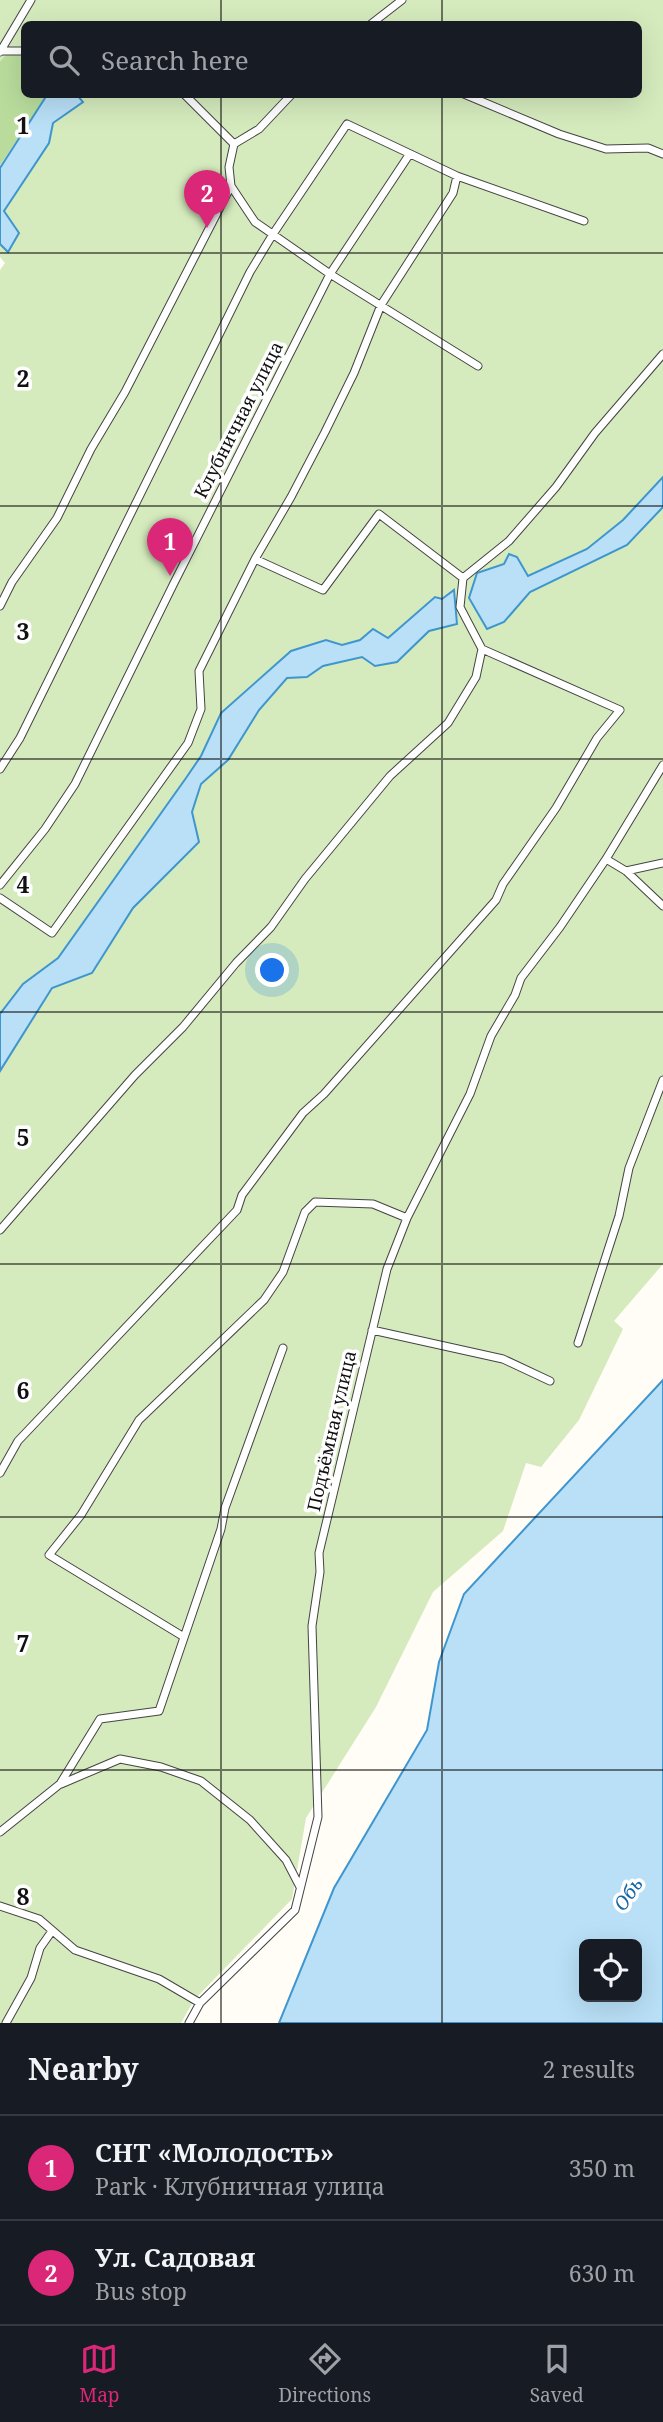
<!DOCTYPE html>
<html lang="en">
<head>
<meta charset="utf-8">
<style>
	:root { --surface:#171b24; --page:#242831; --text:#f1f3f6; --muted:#9ea1a6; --line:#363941; --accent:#db2777 }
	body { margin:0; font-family:"Noto Serif",serif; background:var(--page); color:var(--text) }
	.controls { position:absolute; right:21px; bottom:21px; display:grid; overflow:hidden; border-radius:10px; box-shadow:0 7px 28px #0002 }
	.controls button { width:63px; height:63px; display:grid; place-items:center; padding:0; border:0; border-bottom:2px solid var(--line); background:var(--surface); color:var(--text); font:35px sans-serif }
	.you { position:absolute; left:273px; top:971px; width:24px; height:24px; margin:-18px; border:5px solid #fff; border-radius:50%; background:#1a73e8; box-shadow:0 0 0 10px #1a73e833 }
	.badge { display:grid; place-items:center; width:46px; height:46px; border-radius:50%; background:var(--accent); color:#fff; font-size:23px; font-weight:700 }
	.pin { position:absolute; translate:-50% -58px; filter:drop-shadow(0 2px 4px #0008) }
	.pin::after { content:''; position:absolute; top:37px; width:24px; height:21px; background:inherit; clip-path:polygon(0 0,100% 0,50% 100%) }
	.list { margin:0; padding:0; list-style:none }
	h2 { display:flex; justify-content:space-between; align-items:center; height:91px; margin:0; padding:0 28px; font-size:30px }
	h2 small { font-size:23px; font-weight:400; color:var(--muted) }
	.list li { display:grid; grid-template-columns:46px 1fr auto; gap:21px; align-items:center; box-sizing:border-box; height:105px; padding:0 28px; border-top:2px solid var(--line) }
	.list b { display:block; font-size:26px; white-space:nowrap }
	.list p { margin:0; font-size:23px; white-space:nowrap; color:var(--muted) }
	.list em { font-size:23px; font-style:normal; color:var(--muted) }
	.icon { flex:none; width:38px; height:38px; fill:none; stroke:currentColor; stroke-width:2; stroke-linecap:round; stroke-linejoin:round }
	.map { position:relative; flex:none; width:663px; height:2023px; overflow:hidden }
	.search { position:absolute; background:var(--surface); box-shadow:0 7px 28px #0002; left:21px; right:21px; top:21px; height:77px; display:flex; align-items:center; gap:18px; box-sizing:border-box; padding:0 24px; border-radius:10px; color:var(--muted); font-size:26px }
	.sheet { height:301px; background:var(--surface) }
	nav { display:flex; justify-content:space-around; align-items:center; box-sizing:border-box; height:98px; border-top:2px solid var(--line); background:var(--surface); font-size:19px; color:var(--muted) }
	nav a { display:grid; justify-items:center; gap:4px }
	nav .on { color:var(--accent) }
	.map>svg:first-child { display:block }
	.green { fill:#d5ebbd; fill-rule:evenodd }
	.forest { fill:#b9dc9c }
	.water { fill:#b9e0f7; stroke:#3f96cf; stroke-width:2; fill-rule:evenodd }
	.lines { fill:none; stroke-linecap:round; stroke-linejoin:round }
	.minor-casing { stroke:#444; stroke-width:9 }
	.minor { stroke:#fff; stroke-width:7 }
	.grid { fill:none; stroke:#111; stroke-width:2; stroke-opacity:0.55 }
	.labels { text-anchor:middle; stroke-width:7; stroke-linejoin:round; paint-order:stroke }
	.street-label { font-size:18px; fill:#111; stroke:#fff }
	.water-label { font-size:19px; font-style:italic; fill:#1768a6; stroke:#fff }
	.grid-label { font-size:23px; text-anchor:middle; font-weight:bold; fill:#111; stroke:#fff; stroke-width:7; stroke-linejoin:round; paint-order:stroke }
</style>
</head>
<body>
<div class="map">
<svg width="663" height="2023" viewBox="0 0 663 2023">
	<rect width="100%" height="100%" fill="#fffdf5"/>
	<path class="green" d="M0 0H663V1264L614 1321 623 1329 579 1420 541 1467 526 1463 503 1531 433 1592 376 1707 306 1818 292 1899 194 2000 181 2023H0V270L5 263 0 257V244L8 251 4 211 0 203ZM24 24H638V94H24Z"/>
	<path class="forest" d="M7 54 24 55V94L47 95 0 165V62Z"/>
	<path class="water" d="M47 95H77L83 102 53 123 49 143 4 211 19 233 8 252 0 244V168Z
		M663 477V507L627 545 530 592 504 622 487 629 469 598 477 573 504 564 509 554 517 557 528 576 587 549 623 520Z
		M454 590 457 624 429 631 397 662 375 666 362 657 323 666 307 677 287 678 259 710 228 760 201 784 192 812 199 842 133 908 92 973 52 988 0 1071V1014L23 984 58 958 186 778 201 756 221 713 291 651 326 640 342 645 360 640 373 629 388 638 435 597 442 599Z
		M663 1380V2023H279L334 1888 427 1730 439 1662 464 1594ZM584 1944H637V1997H584Z"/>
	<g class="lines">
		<g class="minor-casing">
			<path id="minor" d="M371 24 402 0
				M1 51H24
				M0 52 31 0
				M184 94 234 144
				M464 94 559 134 606 149 648 148 663 154
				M234 144 229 167 231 186 255 222 330 274 478 366
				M234 144 259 129 292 94
				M255 559 323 590 379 514 463 578
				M0 606 12 582 57 518 91 449 125 392 231 186
				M0 769 20 738 250 272 273 234 347 124 457 176 584 221
				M606 859 626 871 663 906
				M626 871 663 863
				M0 885 45 829 75 784 174 583 330 274 409 155
				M0 898 52 933 188 743 201 709 199 671 255 559 291 497 325 432 354 373 381 305 453 193 457 176
				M0 1230 135 1075 183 1027 236 963 271 927 305 879 390 776 448 723 476 677 482 649
				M372 1330 503 1359 550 1381
				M578 1343 619 1216 629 1168 663 1080
				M0 1473 18 1441 237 1210 242 1195 303 1113 324 1094 496 900 503 884 556 808 597 738 620 710 482 649 460 607 463 578 509 541 556 487 595 433 663 354
				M184 1637 49 1555 81 1515 139 1420 264 1300 283 1272 305 1212 315 1202 373 1204 407 1218
				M61 1784 120 1759 161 1767 201 1781 250 1820 286 1860 300 1887
				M0 1832 60 1784 100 1719 159 1711 221 1529 225 1508 283 1348
				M0 1906 39 1919 75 1950 159 1979 200 2003
				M6 2023 31 1978 40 1948 52 1931
				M189 2023 200 2003 295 1910 318 1817 312 1626 320 1572 319 1553 387 1269 407 1218 470 1094 491 1036 515 995 521 978 560 927 606 859 663 765"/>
		</g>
		<use href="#minor" class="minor"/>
	</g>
	<path class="grid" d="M221 0V24M442 0V24M221 94V2023M442 94V2023M0 253H663M0 506H663M0 759H663M0 1012H663M0 1264H663M0 1517H663M0 1770H663"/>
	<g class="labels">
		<g class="street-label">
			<text transform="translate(239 420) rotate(-63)" y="6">Клубничная улица</text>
			<text transform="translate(332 1431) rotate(-77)" y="6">Подъёмная улица</text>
		</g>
		<g class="water-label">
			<text transform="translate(628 1894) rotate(-55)" y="7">Обь</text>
		</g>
	</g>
	<g class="grid-label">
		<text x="23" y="134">1</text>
		<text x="23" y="387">2</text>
		<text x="23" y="640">3</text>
		<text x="23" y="893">4</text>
		<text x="23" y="1146">5</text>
		<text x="23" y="1399">6</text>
		<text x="23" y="1652">7</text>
		<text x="23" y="1905">8</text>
	</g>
</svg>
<div class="controls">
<button><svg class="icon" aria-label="locate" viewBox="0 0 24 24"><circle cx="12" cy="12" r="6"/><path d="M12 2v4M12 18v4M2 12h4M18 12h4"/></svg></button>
</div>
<div class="you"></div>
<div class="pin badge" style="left:170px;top:576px">1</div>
<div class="pin badge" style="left:207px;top:228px">2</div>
<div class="search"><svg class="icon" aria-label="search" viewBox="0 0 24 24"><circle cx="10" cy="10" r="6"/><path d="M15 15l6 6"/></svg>Search here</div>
</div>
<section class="sheet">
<h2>Nearby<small>2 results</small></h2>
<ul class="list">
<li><span class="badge">1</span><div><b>СНТ «Молодость»</b><p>Park · Клубничная улица</p></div><em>350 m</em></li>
<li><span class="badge">2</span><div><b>Ул. Садовая</b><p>Bus stop</p></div><em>630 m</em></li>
</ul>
</section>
<nav>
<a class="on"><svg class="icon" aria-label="map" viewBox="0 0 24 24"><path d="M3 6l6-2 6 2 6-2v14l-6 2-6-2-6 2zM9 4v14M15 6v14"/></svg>Map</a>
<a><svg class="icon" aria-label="directions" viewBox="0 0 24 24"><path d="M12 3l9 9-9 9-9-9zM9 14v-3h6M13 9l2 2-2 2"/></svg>Directions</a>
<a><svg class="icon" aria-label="saved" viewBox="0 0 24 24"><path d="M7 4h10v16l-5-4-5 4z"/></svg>Saved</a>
</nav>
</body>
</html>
